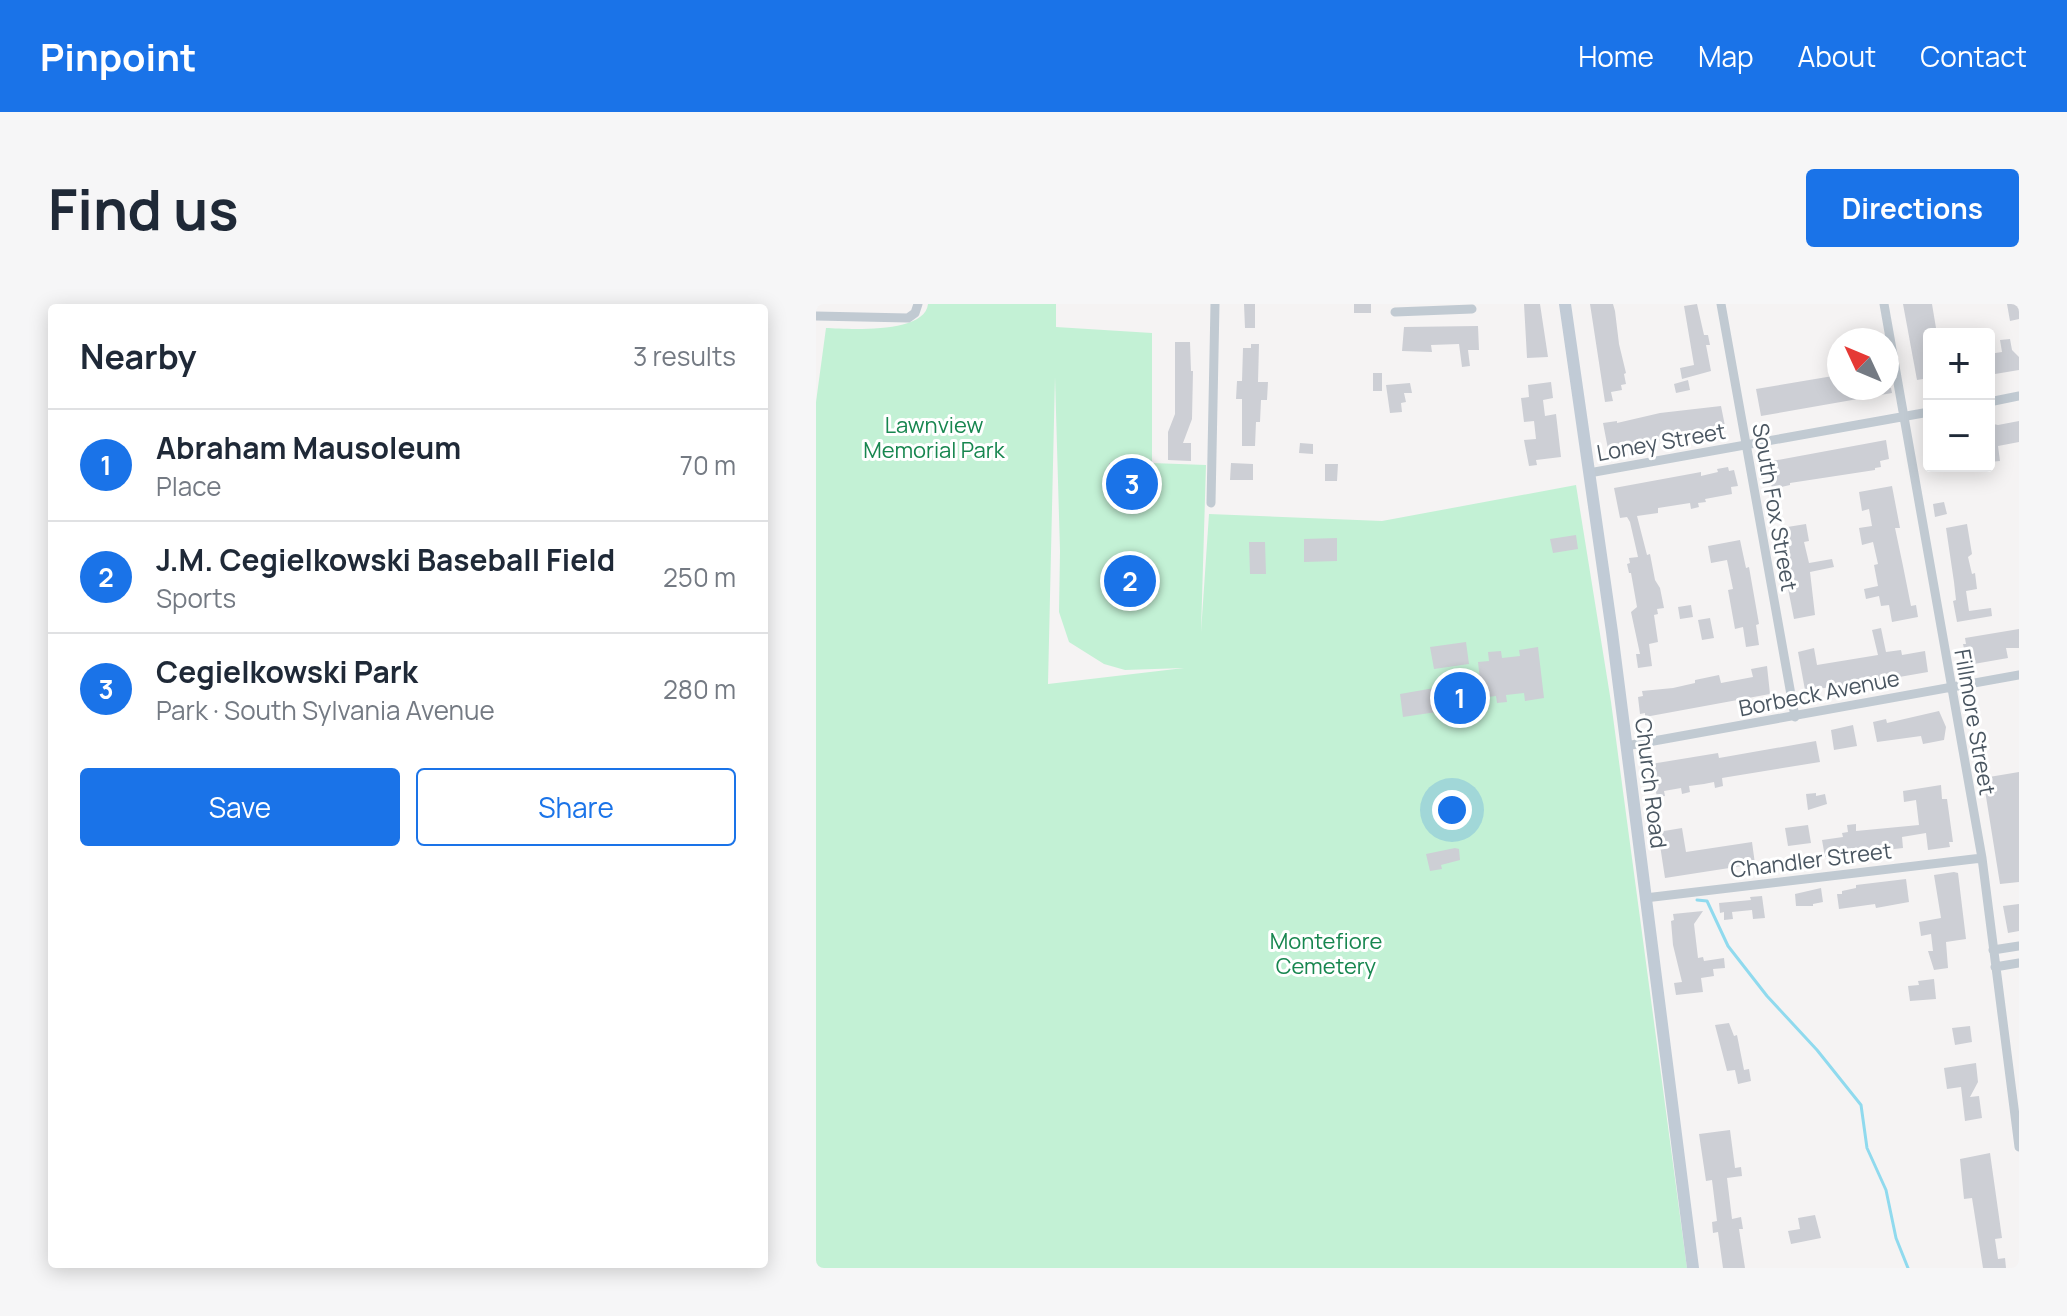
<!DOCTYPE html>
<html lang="en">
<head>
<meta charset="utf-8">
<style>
	:root { --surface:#fff; --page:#f6f6f7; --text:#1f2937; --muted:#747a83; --line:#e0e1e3; --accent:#1a73e8 }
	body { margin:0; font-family:Manrope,sans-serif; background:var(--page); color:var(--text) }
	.controls { position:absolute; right:24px; top:24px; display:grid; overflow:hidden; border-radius:8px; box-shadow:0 4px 20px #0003 }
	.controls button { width:72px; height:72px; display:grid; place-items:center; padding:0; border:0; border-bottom:2px solid var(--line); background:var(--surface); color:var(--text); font:40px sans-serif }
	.compass { position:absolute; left:1011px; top:24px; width:72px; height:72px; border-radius:50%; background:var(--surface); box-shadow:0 4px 20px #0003; rotate:314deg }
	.you { position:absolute; left:636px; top:506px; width:28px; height:28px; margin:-20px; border:6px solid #fff; border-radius:50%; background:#1a73e8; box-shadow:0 0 0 12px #1a73e833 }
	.badge { display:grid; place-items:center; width:52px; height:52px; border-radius:50%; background:var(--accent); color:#fff; font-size:26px; font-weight:700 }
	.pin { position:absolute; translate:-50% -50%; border:4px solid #fff; box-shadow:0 2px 8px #0006 }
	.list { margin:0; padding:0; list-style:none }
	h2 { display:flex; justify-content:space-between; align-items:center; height:104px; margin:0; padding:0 32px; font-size:34px }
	h2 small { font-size:26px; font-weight:400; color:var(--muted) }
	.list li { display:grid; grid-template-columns:52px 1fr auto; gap:24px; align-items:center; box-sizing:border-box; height:112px; padding:0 32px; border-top:2px solid var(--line) }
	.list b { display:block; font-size:30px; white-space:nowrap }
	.list p { margin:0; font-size:26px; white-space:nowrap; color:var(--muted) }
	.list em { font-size:26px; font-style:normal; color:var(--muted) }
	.actions { display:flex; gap:16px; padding:24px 32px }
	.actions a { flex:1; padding:18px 0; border:2px solid var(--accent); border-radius:8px; text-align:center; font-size:28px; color:var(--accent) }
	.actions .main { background:var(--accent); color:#fff }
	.map { position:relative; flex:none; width:1203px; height:964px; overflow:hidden; border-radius:8px }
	header { display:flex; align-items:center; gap:48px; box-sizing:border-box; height:112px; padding:0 40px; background:var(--accent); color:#fff }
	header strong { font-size:38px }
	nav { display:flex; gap:44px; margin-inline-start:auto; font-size:28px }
	.intro { display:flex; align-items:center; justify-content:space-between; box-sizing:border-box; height:192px; padding:0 48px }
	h1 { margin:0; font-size:56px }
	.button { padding:20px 36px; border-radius:8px; background:var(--accent); color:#fff; font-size:28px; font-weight:700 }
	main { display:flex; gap:48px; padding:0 48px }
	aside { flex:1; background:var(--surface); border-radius:8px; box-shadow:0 4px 20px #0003 }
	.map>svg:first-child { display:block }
	.green { fill:#c3f1d5; fill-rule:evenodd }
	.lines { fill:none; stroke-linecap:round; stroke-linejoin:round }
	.stream { stroke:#90daee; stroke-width:3 }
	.building { fill:#cdcfd5 }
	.street { stroke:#c1cad2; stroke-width:9 }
	.secondary { stroke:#c1cbd6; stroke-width:12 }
	.labels { text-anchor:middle; stroke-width:6; stroke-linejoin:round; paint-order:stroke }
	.park-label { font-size:22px; fill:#17864f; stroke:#fff }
	.street-label { font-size:22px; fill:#4a5661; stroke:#fff }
</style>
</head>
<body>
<header>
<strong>Pinpoint</strong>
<nav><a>Home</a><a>Map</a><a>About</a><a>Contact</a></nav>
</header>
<div class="intro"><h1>Find us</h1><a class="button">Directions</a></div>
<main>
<aside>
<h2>Nearby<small>3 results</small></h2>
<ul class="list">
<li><span class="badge">1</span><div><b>Abraham Mausoleum</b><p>Place</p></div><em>70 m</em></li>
<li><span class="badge">2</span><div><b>J.M. Cegielkowski Baseball Field</b><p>Sports</p></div><em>250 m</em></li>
<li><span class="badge">3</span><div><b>Cegielkowski Park</b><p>Park · South Sylvania Avenue</p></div><em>280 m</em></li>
</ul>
<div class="actions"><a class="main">Save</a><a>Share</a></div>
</aside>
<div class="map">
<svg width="1203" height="964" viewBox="0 0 1203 964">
	<rect width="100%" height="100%" fill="#f5f3f3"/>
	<path class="green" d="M112 0H240V23L336 29V159L390 161 385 328 393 210 566 217 760 181 795 398 871 964H0V98L10 24C33 25 109 30 112 0ZM239 73 244 247 243 308 253 338 288 360 309 366 368 364 232 380Z"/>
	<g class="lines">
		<path class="stream" d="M881 596 891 597 912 642 951 692 1001 746 1045 801 1051 844 1070 886 1080 934 1092 964"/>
	</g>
	<path class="building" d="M428 0H439V24H429Z
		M538 0H555V9H538Z
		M708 0H724L732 53 711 54Z
		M774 0H797L799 7 803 40 810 69 808 70 810 80 805 81 806 86 795 88 797 97 789 98Z
		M881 0 888 31H892L894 41H890L895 67 866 75 864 64 878 61 868 2Z
		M1087 0H1116L1121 30H1113V74L1101 76Z
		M1191 0H1203V15L1194 17Z
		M662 22 663 46H652L654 62 646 63 643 40 615 41 616 48 586 47 588 23Z
		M1194 35 1196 46 1203 53V66L1173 71V50L1186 48 1184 36Z
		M359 38H374L375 67H377L376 115 367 139H375V157L352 156V128L359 110Z
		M435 40H443L442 78H452L451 96H445L444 118H440L439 142H426V95H420L421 77H426L427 44H435Z
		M557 69H566V87H557Z
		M1023 71V84H1075L1076 89 945 112 940 85Z
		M872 76 874 86 860 89 858 80Z
		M735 78 737 94 727 96 729 112 740 110 745 153 720 156 721 161 713 162 708 136 720 135 718 117 708 118 705 94 713 93 712 81Z
		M594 79 596 89H588L590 98 585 99 586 108 574 109 570 81Z
		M905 102 910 127 899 129 898 127 792 145 787 119 801 117V119L844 109Z
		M1203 117V138L1182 142 1184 157 1173 158V119L1182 121Z
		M1070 136 1073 155 1064 157 1065 163 1059 164V166L974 179V181L956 185 951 158Z
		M484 139 497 140V150L483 149Z
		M293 159H308V189H293Z
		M415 159 437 160V176H414Z
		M509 160H522L521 177H509Z
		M912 163 913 167 918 166 922 182 915 183 916 190 889 195 890 198 882 199 883 203 875 205 874 199 842 204V209L821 212 831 251 834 250 839 276 844 284 848 304 841 305 842 310 838 311 842 338 833 340 836 362 822 364 820 350H824L815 308 821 303 815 269H813L811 260 814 259 813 254 822 253 814 218 811 213 804 214 798 184 885 168V172L902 168 901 165Z
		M1076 182 1084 224H1079L1087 262 1095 302 1100 301 1102 313 1076 318 1073 301 1065 302 1063 292 1050 295 1048 285 1062 282 1058 261 1062 260 1057 238 1046 241 1043 224 1056 222 1053 205 1046 207 1043 188Z
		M1128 198 1131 210 1119 213 1117 200Z
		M990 220 993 237 988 238 993 259 1016 255 1018 263 994 268 999 311 978 315 967 259 971 258 968 241 965 242 964 235H960L958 225Z
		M1151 220 1156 250 1152 253 1156 270 1159 269 1161 285 1150 287 1153 307 1175 304 1176 312 1141 318 1137 297 1140 296 1138 278 1130 224Z
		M760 231 762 245 737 249 734 235Z
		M521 234V257L488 258V235Z
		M924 236 930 264 933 263 943 320 940 321 943 341 930 343 927 323 919 325 912 286 917 285 911 256 895 259 892 242Z
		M433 238H449L450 270H434Z
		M875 301 877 313 864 315 862 303Z
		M894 314 898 334 886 336 882 316Z
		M1065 324 1070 348 1085 346 1086 351 1109 347 1112 368 1037 381 989 386 982 348 998 344 1001 361 1062 351 1056 326Z
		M1203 325V344H1190L1192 354 1152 361 1151 358 1147 340H1150L1149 334Z
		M650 338 653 360 618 365 614 343Z
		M722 343 728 394 709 397 708 389 690 391 691 398 681 399 680 392 656 395 657 407 635 410 634 406 587 413 584 390 664 376 662 358 673 357 672 348 685 347 686 354 704 352 703 346Z
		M951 362 954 390 829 413V409L824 410 822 393 827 392 826 387 857 384 879 379V376L903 371 905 379 937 373 935 365Z
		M1123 407 1130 423 1128 436 1107 440 1105 432 1061 438 1057 418 1070 415 1071 419Z
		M1037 421 1041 442 1018 446 1015 426Z
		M1000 437 1004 458 906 474 907 482 899 484 898 478 888 480 873 482 874 488 866 490 865 484 848 487 849 492 841 493 840 488 835 460 902 449 903 454Z
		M1203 468V578L1184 580 1167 474Z
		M1125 481 1126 495H1131L1137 538H1133L1134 543 1112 546 1110 529 1086 533 1087 544 1009 553 1006 536 1027 533 1026 529 1032 528 1031 521 1040 520V527L1103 521 1100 496 1088 498 1087 487Z
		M1000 489V492L1009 490 1011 500 992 506 990 490Z
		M992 521 995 539 972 542 969 524Z
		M866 524 870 548 936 538 939 560 849 574 842 528Z
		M639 544 643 545 644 556 625 561 626 565 614 567 610 550Z
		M1138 568 1142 569 1150 635 1130 638 1132 664 1118 666 1112 647H1117L1115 630 1105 632 1103 618 1125 614 1118 571Z
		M1090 575 1093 598 1060 604 1059 600 1023 605 1021 590H1026V587L1040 584V581Z
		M1005 584 1007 598 997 600V602H980L979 590Z
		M946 592 949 614 937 615 936 606 916 608 917 615 908 616V608L904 609 903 599 935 596 934 593Z
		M1203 600V627L1192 629 1187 602Z
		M887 607 878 620 882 654 887 653 888 657 908 654 909 664 897 665 898 672 885 674 887 688 860 691 858 679 866 678 857 641 855 617 858 616 857 610Z
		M1118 675 1120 695 1094 697 1092 682 1103 681 1102 677Z
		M913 719 918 732 921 731 928 766 933 765 935 777 922 780 919 766 911 767 899 721Z
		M1154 722 1156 738 1139 741 1136 724Z
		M1160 759 1162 778 1154 793 1163 792 1166 814 1149 817 1145 783 1131 785 1128 764Z
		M914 826 919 864 925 863 926 872 911 874 916 915 925 913 927 925H923L929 964H907L902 928 897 929 896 918 901 917 896 876 890 877 883 830Z
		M1174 849 1186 934 1179 935 1182 955 1189 954 1190 964H1167L1156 894 1148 895 1144 855Z
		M999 911 1005 934 975 940 972 927 984 925 982 914Z"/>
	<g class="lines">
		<path class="street" d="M905 0 979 413
			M1068 0 1166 554 1203 843
			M579 8 656 5
			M0 12 92 14 99 9 102 0
			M1173 98 1203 92
			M773 169 1113 108
			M395 199 399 0
			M810 442 1203 371
			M829 594 1166 554
			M1177 646 1203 642
			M1179 663 1203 659"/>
		<path class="secondary" d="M749 0 796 328 877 964"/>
	</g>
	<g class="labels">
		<g class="park-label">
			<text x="118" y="129">Lawnview<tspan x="118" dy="25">Memorial Park</tspan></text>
			<text x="510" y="645">Montefiore<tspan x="510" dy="25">Cemetery</tspan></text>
		</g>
		<g class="street-label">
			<text transform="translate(845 138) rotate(-10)" y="8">Loney Street</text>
			<text transform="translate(959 203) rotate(80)" y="8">South Fox Street</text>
			<text transform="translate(1003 389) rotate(-11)" y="8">Borbeck Avenue</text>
			<text transform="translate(1159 418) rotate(80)" y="8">Fillmore Street</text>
			<text transform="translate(835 479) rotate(83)" y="8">Church Road</text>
			<text transform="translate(995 556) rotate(-7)" y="8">Chandler Street</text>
		</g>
	</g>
</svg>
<div class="controls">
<button>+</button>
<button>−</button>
</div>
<svg class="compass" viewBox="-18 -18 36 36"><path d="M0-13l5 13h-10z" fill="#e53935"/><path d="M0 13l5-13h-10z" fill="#747a83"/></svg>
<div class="you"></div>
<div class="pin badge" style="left:644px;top:394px">1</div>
<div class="pin badge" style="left:314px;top:277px">2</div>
<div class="pin badge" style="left:316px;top:180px">3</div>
</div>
</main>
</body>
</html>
